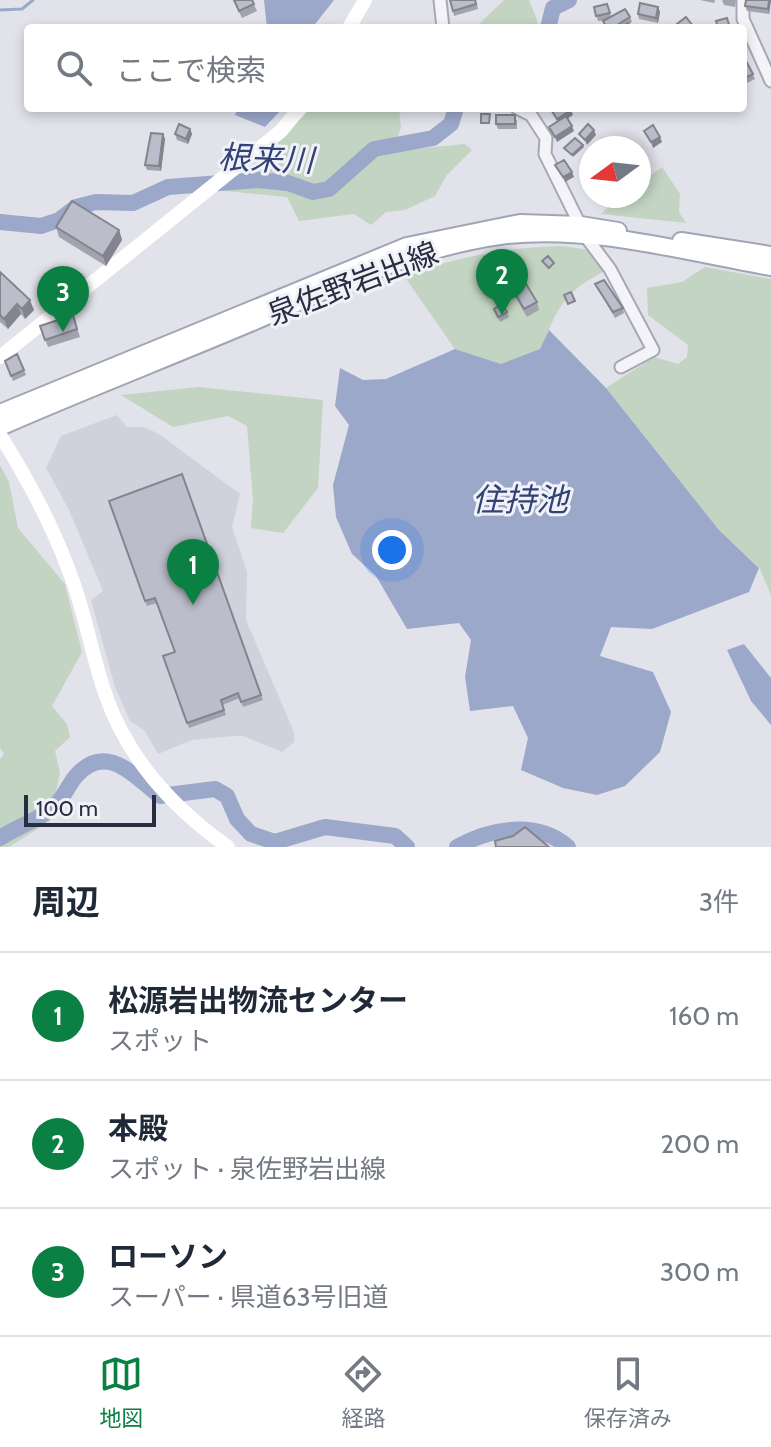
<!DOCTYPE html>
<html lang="ja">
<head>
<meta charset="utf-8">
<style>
	:root { --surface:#fff; --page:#f2f2f3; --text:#1f2937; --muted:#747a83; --line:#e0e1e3; --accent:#0b8043 }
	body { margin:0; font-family:Cabin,"Noto Sans JP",sans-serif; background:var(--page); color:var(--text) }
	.compass { position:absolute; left:579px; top:136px; width:72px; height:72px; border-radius:50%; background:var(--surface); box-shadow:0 4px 12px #0003; rotate:255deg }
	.scale { position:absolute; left:24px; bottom:20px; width:132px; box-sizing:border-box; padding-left:8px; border:4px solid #292d42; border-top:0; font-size:22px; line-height:28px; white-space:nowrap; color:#292d42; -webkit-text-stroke:6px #f1f2f7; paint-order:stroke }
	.you { position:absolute; left:392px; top:550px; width:28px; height:28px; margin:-20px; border:6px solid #fff; border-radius:50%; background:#1a73e8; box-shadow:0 0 0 12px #1a73e833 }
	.badge { display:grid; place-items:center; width:52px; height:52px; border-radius:50%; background:var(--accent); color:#fff; font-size:26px; font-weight:700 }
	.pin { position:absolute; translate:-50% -66px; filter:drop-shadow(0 2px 4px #0008) }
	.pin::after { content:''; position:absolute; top:42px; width:28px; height:24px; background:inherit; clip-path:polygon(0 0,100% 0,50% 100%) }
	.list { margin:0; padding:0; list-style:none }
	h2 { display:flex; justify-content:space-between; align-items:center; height:104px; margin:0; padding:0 32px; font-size:34px }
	h2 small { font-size:26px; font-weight:400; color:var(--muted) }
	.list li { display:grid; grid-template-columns:52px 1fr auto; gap:24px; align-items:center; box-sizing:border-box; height:128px; padding:0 32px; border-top:2px solid var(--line) }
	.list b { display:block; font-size:30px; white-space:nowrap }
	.list p { margin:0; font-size:26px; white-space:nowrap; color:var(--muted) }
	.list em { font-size:26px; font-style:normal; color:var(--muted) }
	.icon { flex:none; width:44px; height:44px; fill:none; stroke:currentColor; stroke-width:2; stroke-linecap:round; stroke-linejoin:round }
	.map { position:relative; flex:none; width:771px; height:847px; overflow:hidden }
	.search { position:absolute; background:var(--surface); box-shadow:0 4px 12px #0003; left:24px; right:24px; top:24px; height:88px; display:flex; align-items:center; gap:20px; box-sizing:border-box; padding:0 28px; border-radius:8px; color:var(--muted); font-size:30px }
	.sheet { height:488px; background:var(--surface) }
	nav { display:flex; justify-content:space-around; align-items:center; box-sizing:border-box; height:112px; border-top:2px solid var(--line); background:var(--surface); font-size:22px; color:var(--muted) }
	nav a { display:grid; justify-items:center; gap:4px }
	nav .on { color:var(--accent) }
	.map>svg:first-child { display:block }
	.built { fill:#cfd1dc }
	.green { fill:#c3d4c2 }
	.water { fill:#9ca8ca }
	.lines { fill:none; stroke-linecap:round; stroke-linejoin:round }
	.stream { stroke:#9ca8ca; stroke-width:3 }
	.river { stroke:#9ca8ca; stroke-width:16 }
	.street-casing { stroke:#a6a8b4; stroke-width:15 }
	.primary-casing { stroke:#a0a4b6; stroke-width:20 }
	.street { stroke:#f4f4f8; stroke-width:11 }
	.secondary { stroke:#fff; stroke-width:14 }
	.primary { stroke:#fff; stroke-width:16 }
	.wall { fill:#a1a3ae }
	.shaded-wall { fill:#83848d }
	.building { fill:#bbbdca; stroke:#83848d; stroke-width:2 }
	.labels { text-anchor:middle; stroke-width:6; stroke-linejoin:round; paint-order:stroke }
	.street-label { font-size:30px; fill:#292d42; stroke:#f1f2f7 }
	.water-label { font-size:32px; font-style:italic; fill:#334276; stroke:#f1f2f7 }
</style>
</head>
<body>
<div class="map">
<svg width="771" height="847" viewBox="0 0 771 847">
	<rect width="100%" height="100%" fill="#e1e2ea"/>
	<path class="built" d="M117 415 127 427H144L159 434 240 494 232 527 247 572 246 620 294 732V742L282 752 243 736H233L192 740 158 754 145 731 130 721 115 687 91 600 103 591 69 510 46 468 61 436Z"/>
	<path class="green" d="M504 0H529L540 28H483L480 23Z
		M312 108H399L401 127 393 151 465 144 472 150 446 176 435 196 405 210 386 212 371 225 354 214 299 221 287 197 225 191Z
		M662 167 680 194 679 212 686 223 601 214 620 196H639V184Z
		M563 246 589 250 606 270C563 293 559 305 541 349L501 364 455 349 404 276C457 257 506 247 563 246Z
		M705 267 771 279V595L759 567 719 530 606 388 654 357 678 364 687 357 688 345 648 315 647 288 682 282Z
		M199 387 323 400 318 488 283 533 251 528 253 500 247 426 228 416 173 427 121 395Z
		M0 465 9 482 18 528 65 584 82 652 52 706 67 724 70 737 55 751 60 773 50 821 9 847H0V759L4 754 0 748Z"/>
	<path class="water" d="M264 0H334L312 28H267Z
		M238 108H283L265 127 235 115Z
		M549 330 606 388 719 530 759 568 749 592 652 629 611 627 600 656 653 672 671 712 660 752 625 786 597 795 563 788 521 770 528 738 513 706 470 711 465 677 471 640 459 623 407 629 376 576 352 554 336 517 333 485 349 425 335 406 340 368 363 380 386 379 455 349 501 364 540 349Z
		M744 644 771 678V725L751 701 727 650Z"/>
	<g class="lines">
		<path class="stream" d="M0 10 22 9 33 0"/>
		<path class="river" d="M548 28 553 8 569 0
			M0 222 41 226 59 220 76 207 96 202 133 203 168 187 258 180 288 183 313 192 329 189 374 149 433 138 451 124 456 108
			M0 838C20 825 41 820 58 802 65 795 69 784 76 776 106 741 135 777 160 796L215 789 227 796 237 819 251 834 275 842 325 827 395 836 407 847
			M457 847C491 828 537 820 568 847"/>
		<g class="street-casing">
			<path id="street" d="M440 0 443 28
				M743 0V19L771 81
				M517 108 531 115 546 138 545 154 586 237 610 269 653 350 621 367"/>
		</g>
		<g class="primary-casing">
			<path id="primary" d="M681 241 771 255
				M0 413 407 246 520 223 581 225 618 231
				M0 427C82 391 165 359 248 324 328 290 412 248 500 236 588 224 684 252 771 267"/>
		</g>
		<use href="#street" class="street"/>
		<path class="secondary" d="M349 28 365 0
			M0 357 281 131 300 108
			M0 435C25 475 53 527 69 571 85 610 91 653 105 693 127 759 173 808 228 847"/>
		<use href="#primary" class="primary"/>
	</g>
	<path class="wall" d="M233 0H252L257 11 242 18Z
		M476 0 478 9 454 16 453 11Z
		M700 0H715L714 3Z
		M722 0H736L735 7 724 5Z
		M771 0 769 14 747 11 745 6Z
		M607 4 611 17H630L632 22 629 24 632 28H606L603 21 606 20 598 21 594 7Z
		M658 7 660 12 658 23 639 19 638 14Z
		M743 47 747 57 745 59 755 79 743 85Z
		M517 120V129H498L496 124Z
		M190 129 192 134 188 144 177 140 175 134Z
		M163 134 165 139 161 171 147 170 145 165Z
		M56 227 119 230 122 240 106 266 59 237Z
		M0 272 34 310 25 319 21 314 8 329 0 322Z
		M595 284 623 308 624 313 615 318Z
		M511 286 537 302 539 310 527 317 513 293Z
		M494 309 507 312 509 317 500 322Z
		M73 315 80 337 48 347 40 326Z
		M17 354 26 375 13 381 5 361Z
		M182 474 263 700 243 707 240 698 222 705 226 715 189 728 163 656 175 652 157 603 147 606 109 501Z"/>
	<path class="shaded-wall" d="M769 0H771L769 14 768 9Z
		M658 7 660 12 658 23 656 18Z
		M571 110 573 115 559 124 557 119Z
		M572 126 574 131 557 142 555 137Z
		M190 129 192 134 188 144 186 139Z
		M594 130 596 135 587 145 585 140Z
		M163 134 165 139 161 171 159 166Z
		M660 137 662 142 653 148 651 142Z
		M583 145 584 147 573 157 572 155Z
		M572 172 574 177 565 182 563 177Z
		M119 230 122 240 106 266 103 256Z
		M30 300 34 310 25 319 22 309Z
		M17 304 21 314 8 329 4 319Z"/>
	<path class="building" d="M234 0H252L254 4 239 11Z
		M450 0H475L476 4 453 11Z
		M746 0H769L768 9 745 6Z
		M640 3 658 7 656 18 638 14Z
		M607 4 610 13 596 16 594 7Z
		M625 9 630 17 612 28H607L603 21Z
		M686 17 693 26 691 28H680L677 24Z
		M727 18 730 28H718L716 21Z
		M628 23 632 28H621Z
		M744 57 753 74 743 79V58Z
		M550 108H570L571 110 557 119Z
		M481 114H490L489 123H481Z
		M496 115H515V124H496Z
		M566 116 572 126 555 137 549 127Z
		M179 124 190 129 186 139 175 134Z
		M588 124 594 130 585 140 579 134Z
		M653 125 660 137 651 142 644 131Z
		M151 133 163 134 159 166 145 165Z
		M575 138 583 145 572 155 564 148Z
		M564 160 572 172 563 177 555 165Z
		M72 201 119 230 103 256 56 227Z
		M548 256 554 263 549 268 542 261Z
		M0 272 30 300 22 309 17 304 4 319 0 315Z
		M523 279 537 302 524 309 511 286Z
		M604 280 623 308 613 312 595 284Z
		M571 292 575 301 568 304 564 295Z
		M502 304 507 312 498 317 494 309Z
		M73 315 77 329 45 340 40 326Z
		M17 354 24 370 11 376 5 361Z
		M182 474 261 695 241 702 238 693 221 700 224 710 187 723 163 656 175 652 155 598 145 601 109 501Z
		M525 827 549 847H496L495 841 513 836Z"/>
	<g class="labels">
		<g class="street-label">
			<text transform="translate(353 284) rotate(-21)" y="10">泉佐野岩出線</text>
		</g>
		<g class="water-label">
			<text transform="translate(266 159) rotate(2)" y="11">根来川</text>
			<text x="520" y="511">住持池</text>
		</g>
	</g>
</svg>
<svg class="compass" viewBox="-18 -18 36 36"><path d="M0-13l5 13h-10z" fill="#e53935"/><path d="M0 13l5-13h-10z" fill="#747a83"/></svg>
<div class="scale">100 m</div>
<div class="you"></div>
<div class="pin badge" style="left:193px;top:605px">1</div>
<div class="pin badge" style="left:502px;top:315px">2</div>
<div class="pin badge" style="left:63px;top:332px">3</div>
<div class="search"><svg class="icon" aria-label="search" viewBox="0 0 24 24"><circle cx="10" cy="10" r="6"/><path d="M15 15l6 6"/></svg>ここで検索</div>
</div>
<section class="sheet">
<h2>周辺<small>3件</small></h2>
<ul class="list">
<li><span class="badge">1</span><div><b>松源岩出物流センター</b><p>スポット</p></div><em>160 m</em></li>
<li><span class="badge">2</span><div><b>本殿</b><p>スポット · 泉佐野岩出線</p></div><em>200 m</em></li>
<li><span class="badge">3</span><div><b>ローソン</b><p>スーパー · 県道63号旧道</p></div><em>300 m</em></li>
</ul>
</section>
<nav>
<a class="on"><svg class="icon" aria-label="map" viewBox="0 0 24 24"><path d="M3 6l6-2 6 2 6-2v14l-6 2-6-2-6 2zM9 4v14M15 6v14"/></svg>地図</a>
<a><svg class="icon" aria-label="directions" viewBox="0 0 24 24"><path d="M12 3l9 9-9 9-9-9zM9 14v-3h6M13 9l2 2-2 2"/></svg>経路</a>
<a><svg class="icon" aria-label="saved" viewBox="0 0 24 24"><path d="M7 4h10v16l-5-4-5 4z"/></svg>保存済み</a>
</nav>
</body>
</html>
